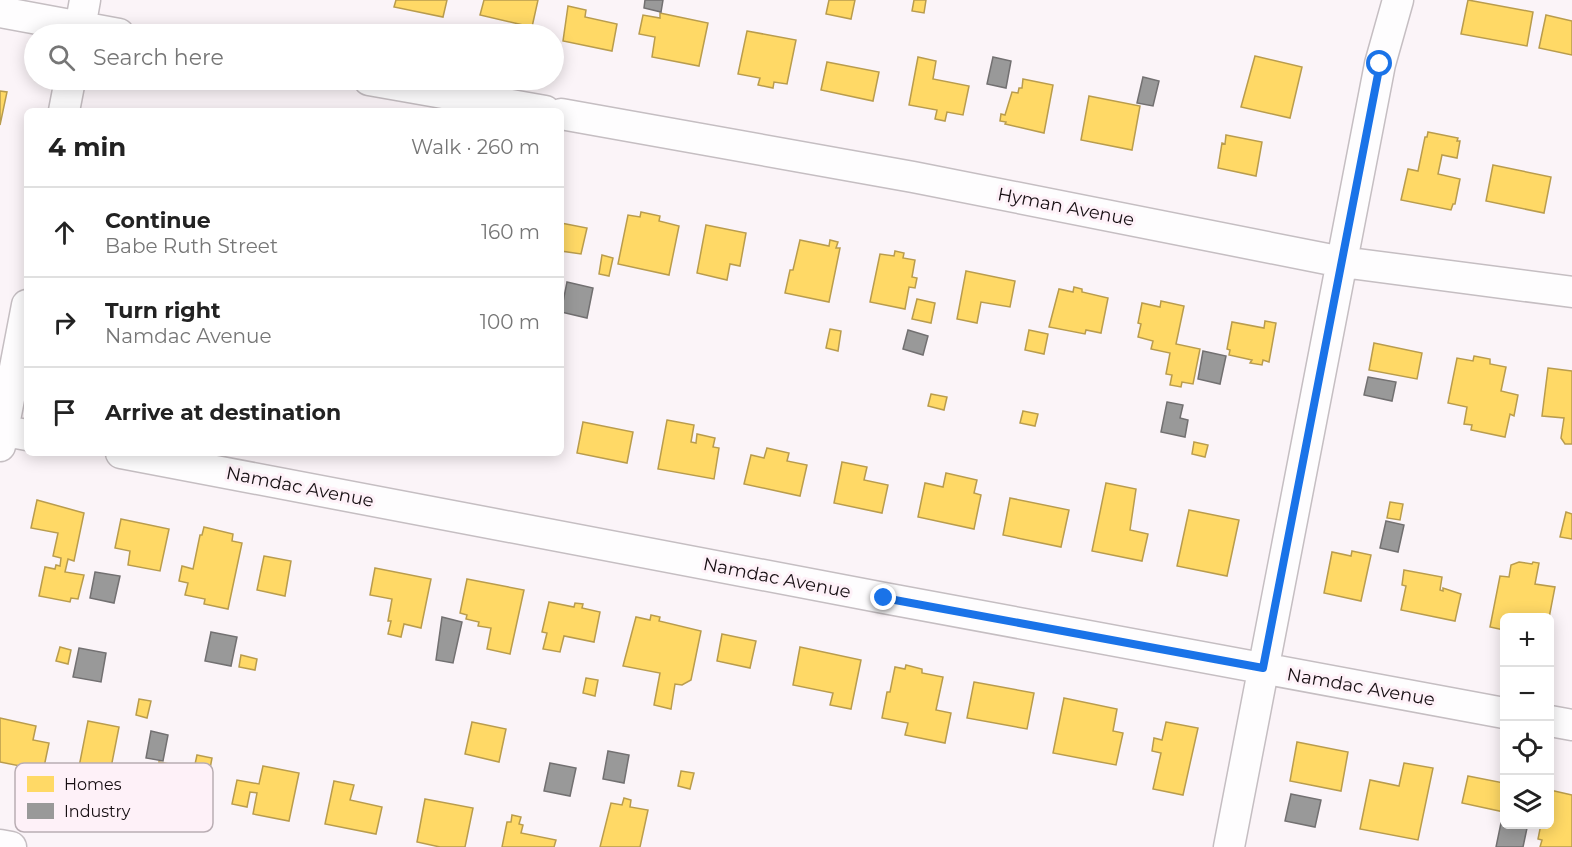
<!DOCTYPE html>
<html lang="en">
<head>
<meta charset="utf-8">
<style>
	:root { --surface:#fff; --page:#f2f2f2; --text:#222; --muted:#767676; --line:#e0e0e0 }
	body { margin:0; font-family:Montserrat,sans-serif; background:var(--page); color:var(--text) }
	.controls { position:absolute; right:18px; bottom:18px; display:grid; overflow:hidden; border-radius:9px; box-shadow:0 3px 15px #0003 }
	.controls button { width:54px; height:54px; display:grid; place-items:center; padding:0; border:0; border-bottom:2px solid var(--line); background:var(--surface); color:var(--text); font:30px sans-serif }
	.stop { position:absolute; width:18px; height:18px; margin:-14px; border:4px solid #1a73e8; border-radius:50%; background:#fff }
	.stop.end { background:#1a73e8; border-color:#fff; box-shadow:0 2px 6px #0008 }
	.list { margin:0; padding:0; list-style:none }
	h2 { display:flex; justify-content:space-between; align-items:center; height:78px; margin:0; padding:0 24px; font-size:26px }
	h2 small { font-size:20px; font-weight:400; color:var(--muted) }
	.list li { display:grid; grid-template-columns:39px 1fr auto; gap:18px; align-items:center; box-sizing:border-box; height:90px; padding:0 24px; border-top:2px solid var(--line) }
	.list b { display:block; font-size:22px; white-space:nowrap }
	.list p { margin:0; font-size:20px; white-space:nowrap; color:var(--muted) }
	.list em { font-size:20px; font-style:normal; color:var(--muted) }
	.icon { flex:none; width:33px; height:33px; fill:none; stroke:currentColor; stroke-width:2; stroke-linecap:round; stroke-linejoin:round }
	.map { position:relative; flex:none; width:1572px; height:847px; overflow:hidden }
	.search { position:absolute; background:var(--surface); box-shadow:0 3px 15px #0003; left:24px; top:24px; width:540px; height:66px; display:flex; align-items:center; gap:15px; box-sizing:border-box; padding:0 21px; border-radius:33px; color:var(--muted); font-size:22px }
	.panel { position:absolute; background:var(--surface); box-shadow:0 3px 15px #0003; left:24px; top:108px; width:540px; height:348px; border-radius:9px }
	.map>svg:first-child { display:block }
	.homes { fill:#ffd966; stroke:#b99c4d; stroke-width:1.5 }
	.industry { fill:#999; stroke:#727071; stroke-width:1.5 }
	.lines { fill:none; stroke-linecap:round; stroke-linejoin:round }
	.street-casing { stroke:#c5bec2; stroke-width:33 }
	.street { stroke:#fefdfe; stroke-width:30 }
	.route { stroke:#1a73e8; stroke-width:8 }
	.labels { text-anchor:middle; stroke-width:6; stroke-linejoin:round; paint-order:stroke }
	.street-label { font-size:18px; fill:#170f13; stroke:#fef1f8 }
	.key { fill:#fef1f8; stroke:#b9adb3; stroke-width:1.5 }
	.key-label { font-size:16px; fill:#170f13 }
</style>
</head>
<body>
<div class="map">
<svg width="1572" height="847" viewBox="0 0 1572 847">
	<rect width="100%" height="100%" fill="#fbf4f8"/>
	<path class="homes" d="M396 0H447L443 17 394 7Z
		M484 0H538L532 27 480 15Z
		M829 0H855L851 19 826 14Z
		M914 0H926L924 13 912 11Z
		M1468 0 1533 12 1527 46 1461 34Z
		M568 6 586 10 585 17 617 24 612 51 563 41Z
		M660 13 708 23 699 66 652 57 655 37 639 34 643 15 660 18Z
		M1546 15 1572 21V55L1539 48Z
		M747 31 796 40 787 84 774 82 773 88 758 85 760 78 738 74Z
		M1255 56 1302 67 1290 118 1241 107Z
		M918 57 936 61 933 79 969 86 963 115 947 112 945 121 935 119 937 110 909 105Z
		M827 62 879 72 873 101 821 90Z
		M1023 79 1053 85 1044 133 1005 124 1006 122 1000 121 1001 114 1005 115 1012 92 1018 93 1019 88H1022Z
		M0 91 7 92 0 125Z
		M1089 96 1140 106 1132 150 1081 140Z
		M1428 132 1458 138 1457 141H1460L1457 158 1442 155 1438 174 1460 179 1455 204H1453L1451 210 1401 200 1408 169 1418 171 1425 137H1427Z
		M1226 135 1262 142 1256 176 1218 168 1222 143 1225 144Z
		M1493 165 1551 177 1544 213 1486 201Z
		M641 212 660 216 659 221 679 226 669 275 618 264 628 215 640 217Z
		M561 223 587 228 581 254 561 251Z
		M706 225 746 233 740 266 730 264 727 280 697 273Z
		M800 240 829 246 830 240 838 242 836 248H840L829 302 785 293 790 270H793Z
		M895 251 904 253 903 258 915 260 912 277 917 278 915 288 909 287 905 309 870 302 880 254 894 256Z
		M602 255 613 258 609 276 599 274Z
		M966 271 1015 281 1010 307 981 302 977 323 957 319Z
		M1074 287 1082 289V292L1108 298 1101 333 1086 330 1085 334 1049 327 1059 289 1073 292Z
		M917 299 935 303 931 323 912 319Z
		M1161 301 1184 306 1176 344 1200 349 1193 384 1182 382 1181 387 1170 385 1172 375 1166 374 1170 353 1151 349 1153 341 1138 337 1141 324 1138 323 1142 303 1160 307Z
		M1265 321 1276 323 1269 362 1263 360 1262 365 1250 363 1252 360 1229 355 1230 350 1227 349 1232 322 1264 328Z
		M830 329 841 331 838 351 826 348Z
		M1029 330 1048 334 1044 354 1025 350Z
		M1374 343 1422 353 1417 379 1369 370Z
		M1474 356 1490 359V364L1506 367 1501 391 1518 395 1514 416 1510 414 1505 437 1471 430 1472 425 1464 424 1467 407 1448 403 1457 358 1473 361Z
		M1548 368 1572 371V444H1565L1561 438 1564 418 1542 416Z
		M931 394 947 397 944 410 928 406Z
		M1023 411 1038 414 1035 426 1020 423Z
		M667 420 694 425 691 442 696 443 697 434 715 438 713 447 719 448 714 479 658 469Z
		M583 422 633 432 627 463 577 453Z
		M1194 442 1208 445 1205 457 1192 454Z
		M767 448 789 453 787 461 807 465 800 496 744 484 751 455 764 458Z
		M842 462 867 467 864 480 888 485 882 513 834 503Z
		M946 473 977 480 974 493 981 495 974 529 918 517 925 483 943 487Z
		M1106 483 1136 489 1130 530 1148 534 1142 561 1092 551Z
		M1010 498 1069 510 1061 547 1003 535Z
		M37 500 84 513 74 561 68 559 65 572 84 575 78 599 71 598 70 602 39 596 45 567 55 569 56 565 60 566 61 558 53 556 58 533 31 528Z
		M1390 502 1403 504 1400 520 1387 518Z
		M1189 510 1239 520 1227 576 1177 566Z
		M1566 512 1572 514V539L1560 537Z
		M121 519 169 529 160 571 128 565 130 551 115 548Z
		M204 527 233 534 232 541 242 543 228 609 204 604 205 599 185 595 188 583 179 581 182 566 193 569 200 535H202Z
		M1352 551 1371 555 1361 601 1324 593 1332 552 1351 556Z
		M264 556 291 561 285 596 257 590Z
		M1519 562 1532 564 1533 562 1539 563 1535 584 1555 587 1549 618H1504V630L1490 627 1500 576 1509 577 1511 565Z
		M375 568 431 579 421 628 404 624 401 637 388 634 391 621H388L392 599 370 595Z
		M1404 570 1442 577 1440 590 1443 591V588L1461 594 1455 621 1401 610 1406 586 1402 585Z
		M467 579 524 590 510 654 487 649 491 628 478 626 479 622 466 619 467 615 460 613Z
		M549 602 574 607 575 603 583 604 582 608 600 612 594 642 564 636 560 652 543 649 547 633 542 632Z
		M651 615 660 617 659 621 701 631 691 680 682 685 675 684 671 709 654 705 660 673 623 666 636 617 650 620Z
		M722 634 756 641 750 668 717 661Z
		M60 647 71 650 68 664 56 661Z
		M800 647 861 660 851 709 830 705 833 693 793 685Z
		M241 655 257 659 255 670 239 667Z
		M906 665 922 669V673L943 677 936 710 951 713 945 743 905 735 908 723 882 718 887 692H890L895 667 905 669Z
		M586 678 598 680 595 696 583 693Z
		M974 682 1034 693 1027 729 967 718Z
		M1064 698 1117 709 1113 731 1123 733 1116 765 1053 753Z
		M139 699 151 701 147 718 136 715Z
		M0 718 36 726 33 740 49 743 44 767 31 765 30 768 0 762Z
		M88 721 119 727 108 783 77 777Z
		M472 722 506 729 499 762 465 754Z
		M1166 722 1198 728 1183 795 1153 789 1161 753 1152 751 1154 738 1162 740Z
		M1297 742 1348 752 1341 791 1290 781Z
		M197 755 212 758 204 801 154 791 159 762 194 769Z
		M1404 763 1433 768 1418 840 1360 829 1370 780 1399 786Z
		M263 766 299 773 289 821 253 814 257 793 250 792 247 807 232 804 237 780 259 784Z
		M681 771 694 773 690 789 678 786Z
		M1468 776 1504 783V812L1462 803Z
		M334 781 354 785 350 800 382 807 376 834 325 824Z
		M1550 790 1572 795V847H1540L1542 840 1538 839 1541 824H1550Z
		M624 798 631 800 630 807 648 810 640 847H600L611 803 622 805Z
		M425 799 473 808 465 847H440L417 842Z
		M512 815 521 817 519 824 523 825 521 833 556 840 554 847H502L507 822H511Z"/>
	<path class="industry" d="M645 0H663L661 12 644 8Z
		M993 57 1011 61 1006 88 987 84Z
		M1143 77 1159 81 1153 106 1137 103Z
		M567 282 593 288 587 318 561 312Z
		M908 330 928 336 923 355 903 349Z
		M1203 351 1226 356 1220 384 1198 379Z
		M1368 377 1396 382 1392 401 1364 395Z
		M1167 402 1183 405 1180 418 1188 420 1185 437 1161 432Z
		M1386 521 1404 525 1398 552 1380 548Z
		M95 572 120 576 114 603 90 598Z
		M442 617 462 622 453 663 436 660Z
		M211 632 237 637 231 666 205 661Z
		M79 648 106 653 101 682 73 677Z
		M151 731 168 735 163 761 146 758Z
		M608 751 629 755 624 783 603 779Z
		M550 763 576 768 570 796 544 791Z
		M1291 794 1321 800 1315 827 1285 821Z
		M1501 823 1527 828 1523 847H1496Z"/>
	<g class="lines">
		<g class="street-casing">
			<path id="street" d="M0 12 119 34
				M79 34 85 0
				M369 80 545 111
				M64 111 70 80
				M561 114 913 177 1342 262 1572 292
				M0 430 27 435
				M0 446 27 305
				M121 453 884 598 1504 713
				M1550 721 1572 725
				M0 845 11 847
				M1229 847 1380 64 1398 0"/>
		</g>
		<use href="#street" class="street"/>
	</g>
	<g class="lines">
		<path class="route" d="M884 598 1263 668 1380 64"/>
	</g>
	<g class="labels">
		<g class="street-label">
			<text transform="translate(1066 207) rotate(11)" y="6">Hyman Avenue</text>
			<text transform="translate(300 487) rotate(11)" y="6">Namdac Avenue</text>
			<text transform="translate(777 578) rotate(11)" y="6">Namdac Avenue</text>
			<text transform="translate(1361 687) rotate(10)" y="6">Namdac Avenue</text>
		</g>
	</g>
	<rect x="15" y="763" width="198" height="69" rx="9" class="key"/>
	<rect x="27" y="776" width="27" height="16" fill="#ffd966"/>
	<rect x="27" y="803" width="27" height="16" fill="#999"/>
	<g class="key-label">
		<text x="64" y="790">Homes</text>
		<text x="64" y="817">Industry</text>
	</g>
</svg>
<div class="controls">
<button>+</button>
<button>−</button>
<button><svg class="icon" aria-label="locate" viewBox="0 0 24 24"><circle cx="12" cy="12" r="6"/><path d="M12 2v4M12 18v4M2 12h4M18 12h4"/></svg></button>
<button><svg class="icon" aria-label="layers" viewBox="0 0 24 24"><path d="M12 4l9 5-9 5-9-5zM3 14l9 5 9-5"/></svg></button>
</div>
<div class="stop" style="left:1380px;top:64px"></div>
<div class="stop end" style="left:884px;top:598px"></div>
<div class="search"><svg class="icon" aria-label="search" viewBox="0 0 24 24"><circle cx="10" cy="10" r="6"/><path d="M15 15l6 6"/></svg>Search here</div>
<section class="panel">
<h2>4 min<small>Walk · 260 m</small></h2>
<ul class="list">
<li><svg class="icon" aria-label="ahead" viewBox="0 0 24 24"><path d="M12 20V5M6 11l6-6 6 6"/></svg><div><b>Continue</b><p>Babe Ruth Street</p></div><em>160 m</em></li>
<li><svg class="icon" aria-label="right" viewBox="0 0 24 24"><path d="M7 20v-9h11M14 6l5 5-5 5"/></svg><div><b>Turn right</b><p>Namdac Avenue</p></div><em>100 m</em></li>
<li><svg class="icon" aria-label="arrive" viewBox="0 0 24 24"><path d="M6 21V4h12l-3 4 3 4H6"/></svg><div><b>Arrive at destination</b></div></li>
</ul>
</section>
</div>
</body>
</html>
